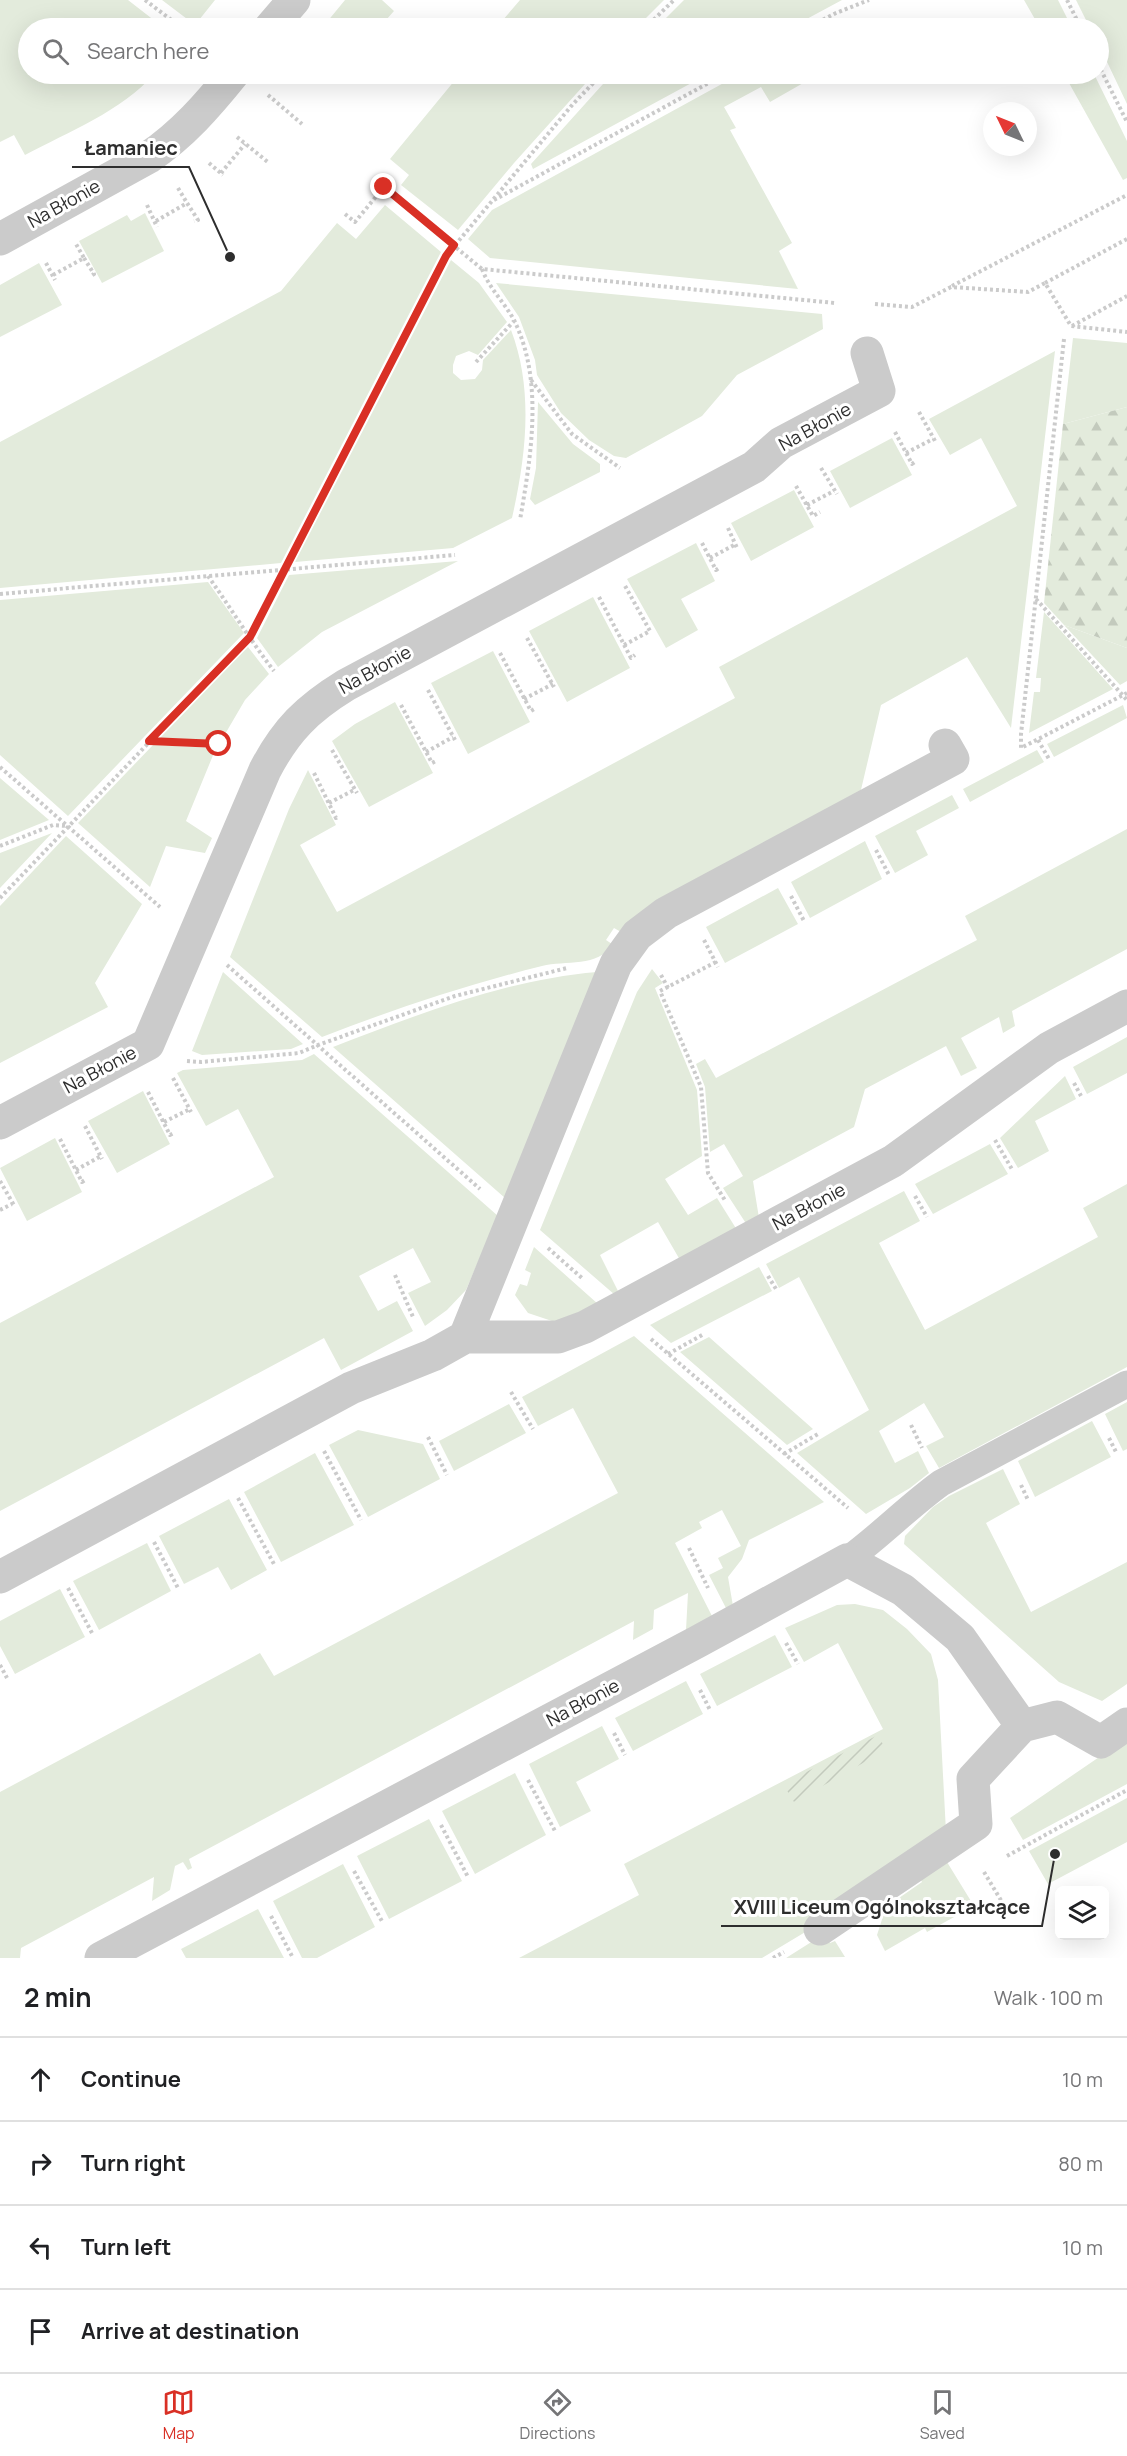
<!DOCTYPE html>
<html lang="en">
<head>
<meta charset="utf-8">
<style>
	:root { --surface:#fff; --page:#f2f2f2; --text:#202124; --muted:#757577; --line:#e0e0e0; --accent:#d93025 }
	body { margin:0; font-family:Manrope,sans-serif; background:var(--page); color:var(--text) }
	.controls { position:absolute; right:18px; bottom:18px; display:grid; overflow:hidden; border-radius:9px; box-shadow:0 6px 24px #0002 }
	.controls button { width:54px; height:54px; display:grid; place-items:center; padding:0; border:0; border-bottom:2px solid var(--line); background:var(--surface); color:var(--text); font:30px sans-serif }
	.compass { position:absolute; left:983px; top:102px; width:54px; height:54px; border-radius:50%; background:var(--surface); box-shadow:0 6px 24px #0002; rotate:313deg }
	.stop { position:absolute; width:18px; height:18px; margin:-14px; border:4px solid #d93025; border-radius:50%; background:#fff }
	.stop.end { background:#d93025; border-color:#fff; box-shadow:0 2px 6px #0008 }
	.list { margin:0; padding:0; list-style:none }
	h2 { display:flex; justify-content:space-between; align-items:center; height:78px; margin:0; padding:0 24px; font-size:26px }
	h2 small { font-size:20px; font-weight:400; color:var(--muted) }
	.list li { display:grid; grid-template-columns:39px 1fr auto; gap:18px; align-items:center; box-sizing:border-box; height:84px; padding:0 24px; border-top:2px solid var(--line) }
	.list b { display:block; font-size:22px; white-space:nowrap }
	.list em { font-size:20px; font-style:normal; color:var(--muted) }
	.icon { flex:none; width:33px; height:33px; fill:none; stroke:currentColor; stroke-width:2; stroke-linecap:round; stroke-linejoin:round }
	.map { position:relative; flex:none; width:1127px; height:1958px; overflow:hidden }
	.search { position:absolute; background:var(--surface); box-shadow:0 6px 24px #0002; left:18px; right:18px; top:18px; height:66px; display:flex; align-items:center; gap:15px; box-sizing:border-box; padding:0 21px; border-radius:33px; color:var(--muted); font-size:22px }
	.sheet { height:414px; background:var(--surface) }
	nav { display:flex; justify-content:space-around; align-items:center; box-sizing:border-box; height:84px; border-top:2px solid var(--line); background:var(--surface); font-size:16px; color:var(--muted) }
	nav a { display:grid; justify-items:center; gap:3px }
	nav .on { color:var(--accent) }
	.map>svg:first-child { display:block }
	.grass { fill:#e3ebdc }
	.forest { fill:url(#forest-firs) }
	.garden { fill:url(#garden-furrows) }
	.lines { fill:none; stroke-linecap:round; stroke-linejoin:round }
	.path { stroke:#cbcbcb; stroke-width:4; stroke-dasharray:3 3; stroke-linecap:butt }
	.lane { stroke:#cbcbcb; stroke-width:27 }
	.street { stroke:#cbcbcb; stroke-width:33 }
	.route { stroke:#d93025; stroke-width:8 }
	.labels { text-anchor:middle; stroke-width:6; stroke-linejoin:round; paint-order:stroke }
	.street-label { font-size:18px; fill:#2e2e2e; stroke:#fff }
	.leader { fill:none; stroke:#2e2e2e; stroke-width:2 }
	.callout-dot { fill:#2e2e2e; stroke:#fff; stroke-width:2 }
	.callout-label { font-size:20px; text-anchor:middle; font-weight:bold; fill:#2e2e2e; stroke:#fff; stroke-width:6; stroke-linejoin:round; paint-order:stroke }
</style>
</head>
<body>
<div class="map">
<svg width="1127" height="1958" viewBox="0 0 1127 1958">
	<defs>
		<pattern id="forest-firs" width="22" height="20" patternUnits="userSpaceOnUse" patternTransform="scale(1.5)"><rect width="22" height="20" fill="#e3ebdc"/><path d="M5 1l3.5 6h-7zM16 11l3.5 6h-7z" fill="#c3cabd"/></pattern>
		<pattern id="garden-furrows" width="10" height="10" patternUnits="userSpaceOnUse" patternTransform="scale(1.5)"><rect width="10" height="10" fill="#e3ebdc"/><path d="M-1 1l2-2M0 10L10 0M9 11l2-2" fill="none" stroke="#c3cabd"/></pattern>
	</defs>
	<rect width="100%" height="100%" fill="#fff"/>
	<path class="grass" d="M0 0H128L164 28H28V74H154C122 111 68 132 25 155L14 135 0 142Z
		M162 0H215L195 25Z
		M345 0H382L394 11 379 28H322Z
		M520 0H664L636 28H496Z
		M684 0H842L790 28H656Z
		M1024 0H1058L1072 28H1040Z
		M1076 0H1127V104L1099 45 1098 28H1090Z
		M460 74H594L514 163 458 230 401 185 409 175 390 159Z
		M612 74H708L533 169 531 164Z
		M740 74H819L770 102 761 87 724 107 736 128 730 130 792 243 779 251 798 289 490 258 468 239 492 210Z
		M1064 74H1094L1127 141V178L1123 180Z
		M385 205 441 252 281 563 0 588V442L281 291 337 223 356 239Z
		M145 213 164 251 102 283 79 241 127 215 131 221Z
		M451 260 479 283 507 322 478 355 469 351 456 356 453 365V373L461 380 475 379 482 370 483 360 511 330C534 390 526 456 512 518L453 548 295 562Z
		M39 263 62 305 0 337V285Z
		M496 283 822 314 823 329 737 375 702 416 626 458 614 456 589 440 561 413 537 375 535 360 519 317Z
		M1073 338 1127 343V407L1063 424Z
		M1055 351 1011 728 967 657 881 705 860 794 621 932 614 928 606 940 612 944C599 968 565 960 542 966 466 985 394 1009 322 1037L230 957 289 809 308 770 336 825 300 845 337 912 735 698 719 667 1017 506 981 438 950 455 929 419Z
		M538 402 573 444 600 464V472L535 505 530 499 536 468Z
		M892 438 912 475 850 508 830 471Z
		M794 490 814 527 751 561 731 523Z
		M696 543 715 581 681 599 698 630 666 648 627 579Z
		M458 561 322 632 278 667 257 638 289 575Z
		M208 582 244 633 68 816 0 755V600Z
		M593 597 630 668 567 702 529 631Z
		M1044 612 1113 689 1029 733 1034 692H1040L1041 678H1036Z
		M1064 625 1127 648V681L1120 685Z
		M248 647 269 674 245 700 221 741 160 738Z
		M493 651 530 722 468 754 431 683Z
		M395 702 433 773 369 807 332 741 355 724Z
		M1123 705 1127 718 1054 757 1047 744Z
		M153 745 216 748 186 821 212 838 205 853 166 846 150 887 78 823Z
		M1037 750 1044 762 970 802 963 789Z
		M0 778 49 820 0 840Z
		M952 795 959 808 916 831 928 855 895 873 875 836Z
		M1127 829V949L1012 1011 1015 1026 1003 1033 999 1017 961 1038 977 1068 961 1076 946 1046 865 1089 854 1127 753 1181 759 1218 747 1225 723 1188 743 1176 724 1144 710 1152 705 1087 696 1064 705 1059 716 1078 977 940 965 916Z
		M52 833 0 888V853Z
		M66 836 142 904 95 983 108 1007 0 1063V906Z
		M865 841 882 879 810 918 791 882Z
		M778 888 798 924 725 963 706 927Z
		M652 969 663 983 655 988 697 1090 702 1156 665 1179 688 1215 717 1198 737 1230 680 1260 658 1222 600 1255 619 1293 615 1295 540 1230 637 992Z
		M223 972 303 1044 291 1049 202 1055 192 1051Z
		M597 972 505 1198 333 1047C419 1014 505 980 597 972Z
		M1127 1037V1073L1087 1094 1073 1067Z
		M314 1054 498 1216 466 1290 447 1310 425 1326 408 1293 431 1282 413 1248 359 1276 378 1311 397 1301 413 1331 341 1370 324 1338 0 1511V1323L274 1177 238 1109 206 1126 177 1073 183 1070 302 1060Z
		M1065 1076 1076 1099 1035 1121 1049 1151 1018 1168 1000 1138Z
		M143 1091 170 1144 117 1173 88 1121Z
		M55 1138 82 1192 27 1221 0 1168Z
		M990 1144 1008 1174 933 1214 915 1184Z
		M1127 1184V1367L939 1468 926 1446 944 1437 924 1403 879 1431 895 1463 918 1451 929 1473 910 1488 866 1514 797 1453 869 1410 799 1277 779 1288 766 1264 904 1191 920 1221 879 1243 925 1330 1098 1237 1083 1208Z
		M534 1247 598 1304 555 1322 528 1313 515 1295 520 1284 527 1286 531 1273 525 1270Z
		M759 1267 772 1291 671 1343 650 1325Z
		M634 1336 824 1502 749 1540 742 1559 728 1577 733 1606 727 1610 709 1575 723 1568 718 1558 741 1546 722 1510 699 1522 702 1528 675 1543 713 1618 686 1630 688 1593 654 1610 653 1629 633 1640 634 1621 189 1859 192 1868 188 1870 183 1862 175 1866 170 1890 152 1901 154 1877 21 1948 20 1958H0V1792L260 1653 274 1676 618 1493 573 1408 538 1426 522 1397Z
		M709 1337 813 1429 787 1445 680 1352Z
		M1127 1402V1449L1123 1451 1105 1414Z
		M509 1404 526 1433 454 1471 439 1441Z
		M1092 1421 1111 1457 1035 1497 1018 1461Z
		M358 1430 423 1444 440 1479 368 1517 329 1445Z
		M315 1453 354 1525 281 1562 244 1492Z
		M1003 1469 1020 1504 986 1523 1031 1612 1127 1562V1684L1102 1701 1059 1682 904 1544 905 1536 933 1507 949 1496Z
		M229 1499 267 1570 231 1590 218 1567 184 1584 159 1536Z
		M147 1543 171 1591 99 1630 73 1581Z
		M60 1589 85 1637 15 1674 0 1646V1621Z
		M855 1604 883 1610 907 1629 931 1654 938 1680 946 1832 817 1925 762 1958H519L639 1895 624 1864 883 1729 838 1643 804 1662 785 1628 837 1605Z
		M775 1635 792 1667 717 1706 700 1674Z
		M686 1681 703 1714 633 1751 615 1718Z
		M602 1726 619 1759 576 1782 591 1811 560 1827 529 1764Z
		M1127 1738V1784L1023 1840 1010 1818Z
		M515 1773 546 1835 475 1874 442 1811Z
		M1127 1798V1842L1048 1884 1029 1851Z
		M429 1819 462 1881 389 1919 357 1856Z
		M947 1862 974 1906 927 1932 925 1928 885 1951 877 1935 886 1907 922 1882 921 1880Z
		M343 1864 375 1927 317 1958H302L273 1901Z
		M258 1909 284 1958H186L181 1949Z
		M824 1934 830 1943 835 1941 845 1957 786 1958Z"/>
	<path class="forest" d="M1127 407V648L1064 625 1044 603 1063 424Z"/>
	<path class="garden" d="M878 1735 886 1750 794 1802 783 1784Z"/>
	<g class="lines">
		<path class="path" d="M145 0 182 28
			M1067 0 1081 28
			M645 28 674 0
			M807 28 836 13 869 0
			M1098 64 1127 122
			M299 74 305 78
			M268 95 302 124
			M237 137 269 163
			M209 163 223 175
			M221 173 245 144
			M373 179 482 269 835 303
			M178 188 187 203
			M494 200 725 74
			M147 205 157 227
			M345 214 355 222 384 187
			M156 221 187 203 198 220 194 221
			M84 258 94 274 91 276
			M46 263 55 280
			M482 269C489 288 504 302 514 320 544 381 531 456 520 520
			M53 275 84 258 76 244
			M1045 283 1127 239
			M952 286 1127 195
			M875 304 912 307 951 287 1028 292 1045 283 1071 326 1127 332
			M1072 326 1127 296
			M1064 339 1021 734V748L1127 693
			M476 362 514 321
			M531 380 572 434 620 468
			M919 412 935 441
			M895 432 912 464 916 461
			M906 453 933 439
			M821 468 837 494
			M796 486 813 516 820 512
			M807 505 834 491
			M728 528 737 548
			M702 543 716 570 719 568
			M710 558 736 544
			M208 576C230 607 250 640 274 671
			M0 594 455 555
			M599 597 631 658 635 655
			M1036 599 1127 700
			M527 638 554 687
			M624 645 650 631 624 584
			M500 653 531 711 536 708
			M428 690 455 740
			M524 699 553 684
			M401 705 432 763 436 761
			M1038 740 1049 759
			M150 741 229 746
			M332 750 357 793
			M426 752 453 737
			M0 767 160 907
			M314 773 336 818 339 816
			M329 803 354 790
			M0 846 53 825 67 826
			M876 850 889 875
			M791 896 804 921
			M0 898 250 637 446 256 573 104 602 74
			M704 940 718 967
			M716 962 660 991 701 1087 708 1173 726 1202
			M227 965 480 1189
			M661 975 668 988
			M187 1061 201 1062 299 1053 318 1045 455 996 567 968
			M173 1078 191 1112
			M1074 1083 1081 1096
			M148 1092 170 1135 174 1133
			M164 1122 190 1109
			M85 1126 102 1159
			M60 1139 82 1182 85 1180
			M995 1140 1013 1171
			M76 1170 101 1156
			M0 1181 15 1207
			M915 1196 927 1217
			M0 1210 12 1204
			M548 1248 583 1279
			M395 1275 413 1317
			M768 1276 776 1289
			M651 1339 848 1508
			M668 1354 704 1334
			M511 1392 533 1429
			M911 1425 922 1448
			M428 1437 447 1475
			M1109 1438 1117 1454
			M324 1451 361 1520
			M784 1454 818 1434
			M1021 1485 1028 1500
			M238 1498 275 1566
			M154 1542 178 1588
			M689 1548 708 1588
			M68 1588 92 1633
			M786 1643 798 1664
			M0 1665 7 1678
			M700 1690 710 1710
			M614 1733 625 1755
			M528 1780 555 1831
			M441 1825 468 1877
			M1007 1856 1127 1790
			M354 1871 383 1923
			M984 1872 1005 1907
			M271 1916 293 1958
			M773 1958 784 1952"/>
		<path class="lane" d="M847 1560C880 1536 908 1507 941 1483L1127 1384"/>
		<path class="street" d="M270 28 294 0
			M0 239 149 157C183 134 208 105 233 74
			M0 1123 148 1044 265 770C286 730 307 709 346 685L754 467 781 443 879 391 867 353
			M465 1337 609 981 616 964 637 935 666 913 953 759 945 745
			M0 1577 351 1388 433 1355 465 1337H558L585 1327 893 1161 1049 1048 1127 1006
			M820 1929 976 1824 973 1779 1022 1726 1057 1717 1101 1742 1127 1724
			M101 1958 697 1642 847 1560 903 1590 960 1638 1022 1726"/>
	</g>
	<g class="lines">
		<path class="route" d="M219 744 149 741 250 637 446 256 454 245 384 187"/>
	</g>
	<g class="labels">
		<g class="street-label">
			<text transform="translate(64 204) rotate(-29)" y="6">Na Błonie</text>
			<text transform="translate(815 427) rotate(-29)" y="6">Na Błonie</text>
			<text transform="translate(375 670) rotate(-29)" y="6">Na Błonie</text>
			<text transform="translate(100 1070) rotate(-28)" y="6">Na Błonie</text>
			<text transform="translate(809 1207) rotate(-28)" y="6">Na Błonie</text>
			<text transform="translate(583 1703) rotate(-28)" y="6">Na Błonie</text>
		</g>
	</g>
	<path class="leader" d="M230 257L189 167H72M1055 1854L1042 1926H721"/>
	<g class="callout-dot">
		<circle cx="230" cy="257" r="6"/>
		<circle cx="1055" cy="1854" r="6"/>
	</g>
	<g class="callout-label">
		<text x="131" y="155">Łamaniec</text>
		<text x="882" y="1914">XVIII Liceum Ogólnokształcące</text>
	</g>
</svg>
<div class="controls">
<button><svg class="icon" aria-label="layers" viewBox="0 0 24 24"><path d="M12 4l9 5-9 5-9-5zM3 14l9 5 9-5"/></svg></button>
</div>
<svg class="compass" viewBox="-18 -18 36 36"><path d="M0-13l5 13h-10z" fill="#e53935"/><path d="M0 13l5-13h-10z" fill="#757577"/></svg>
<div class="stop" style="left:219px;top:744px"></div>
<div class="stop end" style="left:384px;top:187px"></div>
<div class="search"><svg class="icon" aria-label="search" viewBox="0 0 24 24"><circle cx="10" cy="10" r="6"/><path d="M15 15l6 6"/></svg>Search here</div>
</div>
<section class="sheet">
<h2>2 min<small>Walk · 100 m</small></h2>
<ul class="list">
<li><svg class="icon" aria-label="ahead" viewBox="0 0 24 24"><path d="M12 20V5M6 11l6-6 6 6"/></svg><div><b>Continue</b></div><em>10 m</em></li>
<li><svg class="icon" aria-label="right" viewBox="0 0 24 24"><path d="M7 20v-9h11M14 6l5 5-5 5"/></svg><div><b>Turn right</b></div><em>80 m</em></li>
<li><svg class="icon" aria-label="left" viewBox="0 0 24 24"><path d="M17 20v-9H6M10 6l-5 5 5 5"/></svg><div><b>Turn left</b></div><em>10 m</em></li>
<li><svg class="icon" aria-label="arrive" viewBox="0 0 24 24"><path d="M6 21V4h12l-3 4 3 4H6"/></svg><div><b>Arrive at destination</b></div></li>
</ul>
</section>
<nav>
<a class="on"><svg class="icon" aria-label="map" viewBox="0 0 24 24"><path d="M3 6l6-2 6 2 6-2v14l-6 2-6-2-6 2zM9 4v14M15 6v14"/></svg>Map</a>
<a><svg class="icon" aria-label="directions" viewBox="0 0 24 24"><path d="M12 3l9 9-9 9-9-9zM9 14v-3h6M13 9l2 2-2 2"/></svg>Directions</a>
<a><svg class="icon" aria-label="saved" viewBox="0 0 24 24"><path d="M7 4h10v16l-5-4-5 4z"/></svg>Saved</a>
</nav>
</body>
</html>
